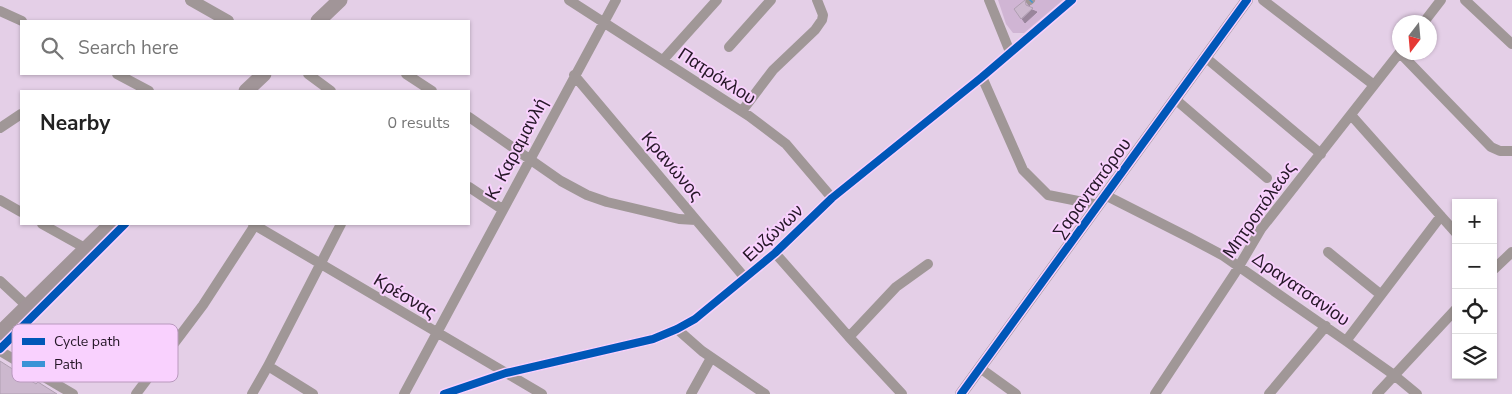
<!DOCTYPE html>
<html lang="en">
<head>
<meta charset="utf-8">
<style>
	:root { --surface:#fff; --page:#f2f2f2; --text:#222; --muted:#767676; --line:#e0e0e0 }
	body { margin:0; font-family:"Nunito Sans",sans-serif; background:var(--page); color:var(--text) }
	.controls { position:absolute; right:15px; bottom:15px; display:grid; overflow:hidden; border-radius:0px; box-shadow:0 1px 4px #0004 }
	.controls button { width:45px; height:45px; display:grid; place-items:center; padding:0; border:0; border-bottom:1px solid var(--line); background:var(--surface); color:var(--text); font:25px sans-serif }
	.compass { position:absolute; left:1392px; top:15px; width:45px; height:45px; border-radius:50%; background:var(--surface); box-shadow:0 1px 4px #0004; rotate:196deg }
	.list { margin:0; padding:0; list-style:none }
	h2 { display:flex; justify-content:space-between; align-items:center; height:65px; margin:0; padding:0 20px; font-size:21px }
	h2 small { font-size:16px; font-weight:400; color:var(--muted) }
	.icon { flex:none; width:28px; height:28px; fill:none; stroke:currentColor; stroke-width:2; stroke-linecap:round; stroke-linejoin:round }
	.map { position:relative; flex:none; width:1512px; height:394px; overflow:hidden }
	.search { position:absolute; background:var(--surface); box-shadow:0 1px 4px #0004; left:20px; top:20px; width:450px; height:55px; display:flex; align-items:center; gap:12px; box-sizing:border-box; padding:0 18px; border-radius:0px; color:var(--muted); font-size:19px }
	.panel { position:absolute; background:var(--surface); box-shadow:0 1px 4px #0004; left:20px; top:90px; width:450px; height:135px; border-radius:0px }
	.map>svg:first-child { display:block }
	.green { fill:#d0b5d4 }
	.building { fill:#ccb8ce; stroke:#af9fb1; filter:url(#shadow) }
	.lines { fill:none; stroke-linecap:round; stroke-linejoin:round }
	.pedestrian { stroke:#a09797; stroke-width:8 }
	.minor { stroke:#a09797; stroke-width:10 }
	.tertiary { stroke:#a09797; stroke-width:12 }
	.secondary { stroke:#a19598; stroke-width:15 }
	.quiet { stroke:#3b93d6; stroke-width:6; stroke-dasharray:12 6; stroke-linecap:butt }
	.cycleway-casing { stroke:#f9d1fe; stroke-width:11 }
	.cycleway { stroke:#0057b8; stroke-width:8 }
	.labels { text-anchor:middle; stroke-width:4; stroke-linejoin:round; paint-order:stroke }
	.street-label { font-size:18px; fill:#251727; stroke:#f9d1fe }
	.key { fill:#f9d1fe; stroke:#b999be; stroke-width:1 }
	.key-label { font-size:14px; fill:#251727 }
</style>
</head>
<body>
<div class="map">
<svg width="1512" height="394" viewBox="0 0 1512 394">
	<defs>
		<filter id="shadow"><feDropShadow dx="4" dy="4" stdDeviation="0" flood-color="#0004"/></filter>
	</defs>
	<rect width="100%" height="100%" fill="#e4cfe7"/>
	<path class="green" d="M998 0H1063L1024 33H1013L1006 24Z"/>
	<path class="building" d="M1025 0 1026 5 1033 8 1021 19 1014 9Z
		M0 361 36 384 38 382 57 394H0Z"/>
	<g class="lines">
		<path class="pedestrian" d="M1030 1 1031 0"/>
		<path class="minor" d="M569 0 749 116 786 144 832 198
			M989 0 1010 52
			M1263 0 1374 85
			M1465 0 1512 44
			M0 11 22 21
			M1424 22 1441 0
			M729 47 771 0
			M1400 53 1491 147 1500 151H1512
			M1205 57 1321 154
			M663 60 717 0
			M117 74 149 91
			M308 74 331 91
			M406 74 432 91
			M574 75 745 278
			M982 77 1023 170 1048 195 1098 205
			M1175 99 1267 178
			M742 111 773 70 815 30 822 20 823 15 817 0
			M1351 115 1456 233
			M469 117 561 181 587 195 607 202 679 219 696 220
			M0 128 21 114
			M469 187 502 209
			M1105 195 1190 238 1222 255 1346 341 1394 375 1417 394
			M0 200 21 212
			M42 224 85 248
			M253 224 542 394
			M1328 252 1380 294
			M775 253 849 337 902 394
			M1493 270 1512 252
			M0 281 27 306
			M677 329 702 351 765 394
			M849 337 896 287 928 264
			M1346 341 1441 216
			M0 351 73 394
			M268 366 313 394
			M980 368 1016 394
			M136 394 203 305 255 225
			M252 394 268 366 341 224
			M404 394 616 0
			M444 394 506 373 653 339 677 329 695 319 775 253 832 198 982 77 1072 0
			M691 394 711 358
			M1155 394 1235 273 1261 229 1400 52
			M1269 394 1326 326
			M1377 394 1456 309"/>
		<path class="tertiary" d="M191 0 228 21
			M961 394 1247 0"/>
		<path class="secondary" d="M318 21 340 0
			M246 91 264 74
			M0 333 111 224"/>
		<path class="quiet" d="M1030 1 1031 0"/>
		<g class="cycleway-casing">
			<path id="cycleway" d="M0 349 125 224
				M444 394 506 373 653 339 677 329 695 319 775 253 832 198 982 77 1072 0
				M961 394 1247 0"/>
		</g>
		<use href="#cycleway" class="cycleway"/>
	</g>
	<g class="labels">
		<g class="street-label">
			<text transform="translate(717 76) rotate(33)" y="6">Πατρόκλου</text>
			<text transform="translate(516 149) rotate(-62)" y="6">Κ. Καραμανλή</text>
			<text transform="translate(672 166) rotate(50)" y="6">Κρανώνος</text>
			<text transform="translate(1092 188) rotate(-54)" y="6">Σαρανταπόρου</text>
			<text transform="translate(1259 210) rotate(-55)" y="6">Μητροπόλεως</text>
			<text transform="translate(773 233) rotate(-43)" y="6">Ευζώνων</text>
			<text transform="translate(1301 289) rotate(35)" y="6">Δραγατσανίου</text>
			<text transform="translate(405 296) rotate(31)" y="6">Κρέσνας</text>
		</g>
	</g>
	<rect x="12" y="324" width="166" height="58" rx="8" class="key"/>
	<rect x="22" y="338" width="23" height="7" fill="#0057b8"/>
	<rect x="22" y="361" width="23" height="6" fill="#3b93d6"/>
	<g class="key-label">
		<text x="54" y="346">Cycle path</text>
		<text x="54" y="369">Path</text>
	</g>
</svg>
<div class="controls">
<button>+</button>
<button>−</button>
<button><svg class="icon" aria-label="locate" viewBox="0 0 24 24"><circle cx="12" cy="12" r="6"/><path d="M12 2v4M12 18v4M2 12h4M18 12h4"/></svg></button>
<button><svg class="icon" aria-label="layers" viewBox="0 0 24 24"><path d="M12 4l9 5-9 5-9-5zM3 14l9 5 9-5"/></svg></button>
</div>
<svg class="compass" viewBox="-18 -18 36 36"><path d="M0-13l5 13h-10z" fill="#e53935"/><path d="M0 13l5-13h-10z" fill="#767676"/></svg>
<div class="search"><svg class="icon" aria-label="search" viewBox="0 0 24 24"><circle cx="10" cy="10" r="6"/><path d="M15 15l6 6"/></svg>Search here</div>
<section class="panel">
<h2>Nearby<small>0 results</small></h2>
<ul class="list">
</ul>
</section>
</div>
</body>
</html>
